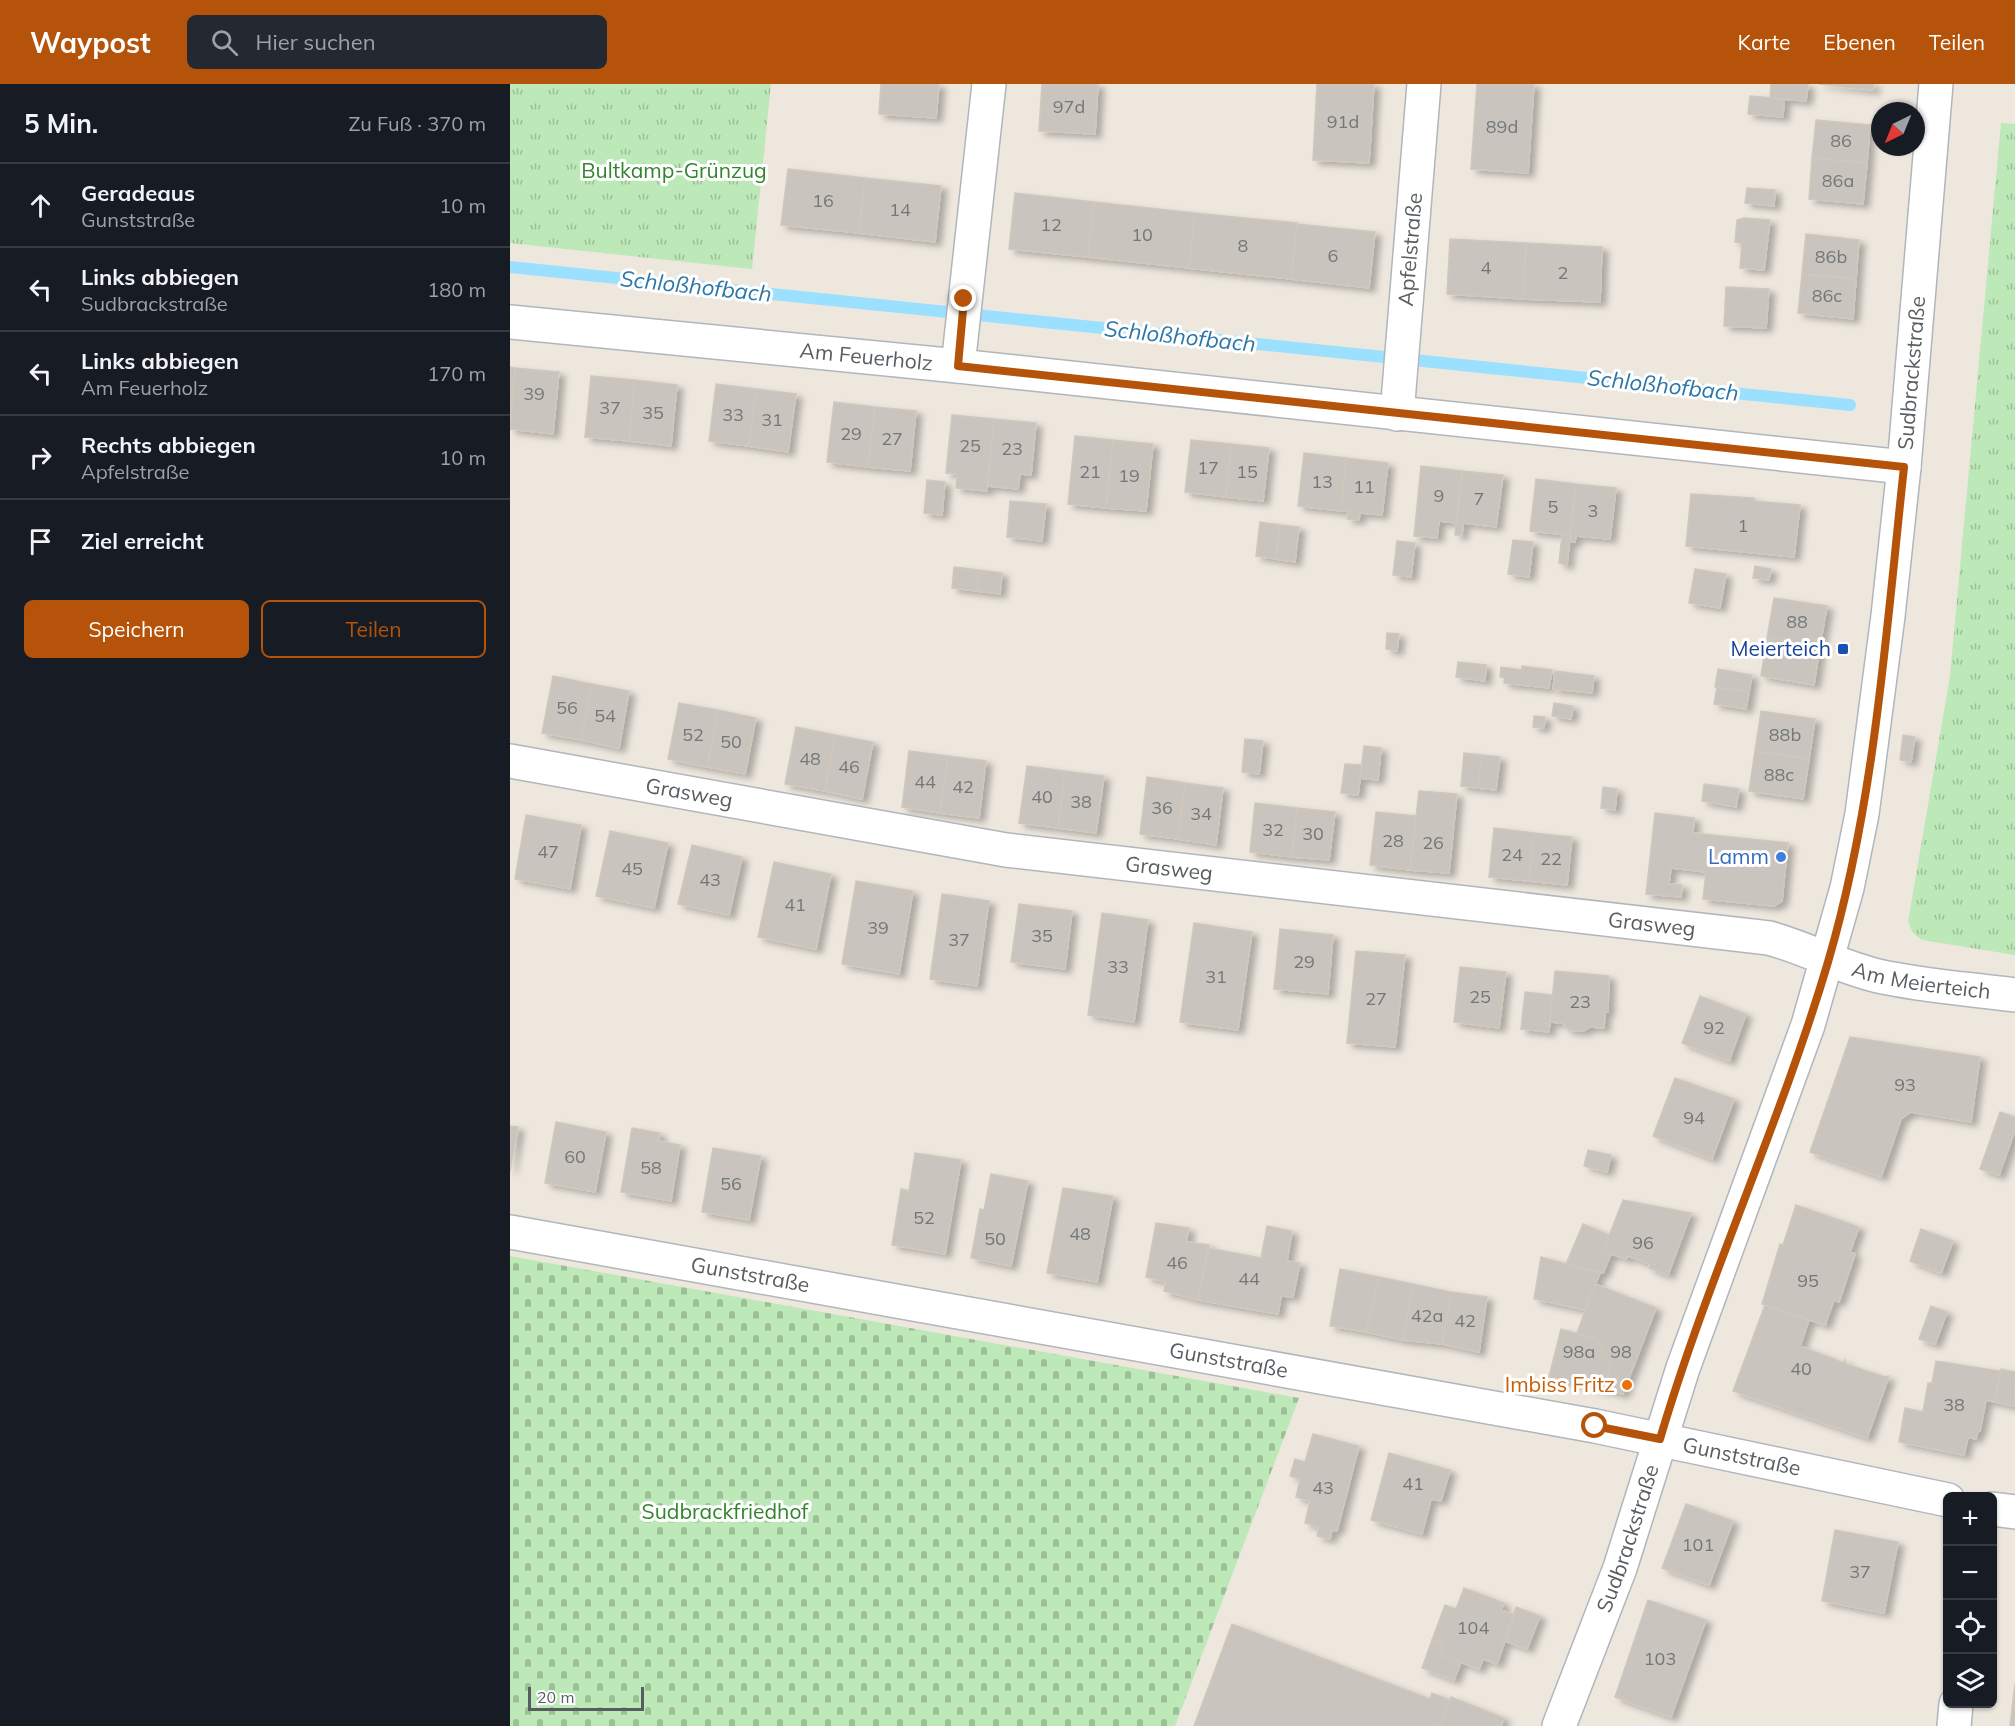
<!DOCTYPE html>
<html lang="de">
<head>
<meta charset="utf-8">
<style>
	:root { --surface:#171b24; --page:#242831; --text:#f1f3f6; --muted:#9ea1a6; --line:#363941; --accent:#b45309 }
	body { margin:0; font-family:Mulish,sans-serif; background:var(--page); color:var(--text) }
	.controls { position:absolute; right:18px; bottom:18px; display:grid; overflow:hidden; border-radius:9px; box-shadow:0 2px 4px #0004 }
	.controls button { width:54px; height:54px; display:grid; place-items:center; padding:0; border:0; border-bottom:2px solid var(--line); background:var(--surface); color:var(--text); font:30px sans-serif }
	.compass { position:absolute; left:1361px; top:18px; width:54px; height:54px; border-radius:50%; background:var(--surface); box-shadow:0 2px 4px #0004; rotate:223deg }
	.scale { position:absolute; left:18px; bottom:15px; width:116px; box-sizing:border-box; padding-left:6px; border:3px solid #575d61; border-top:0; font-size:16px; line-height:21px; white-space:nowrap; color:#575d61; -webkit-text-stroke:4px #fff; paint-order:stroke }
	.stop { position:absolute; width:18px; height:18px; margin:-14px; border:4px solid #b45309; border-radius:50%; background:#fff }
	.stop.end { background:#b45309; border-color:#fff; box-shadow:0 2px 6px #0008 }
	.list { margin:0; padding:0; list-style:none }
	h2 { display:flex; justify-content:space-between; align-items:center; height:78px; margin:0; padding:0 24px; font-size:26px }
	h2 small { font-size:20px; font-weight:400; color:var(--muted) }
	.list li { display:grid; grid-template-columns:39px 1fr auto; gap:18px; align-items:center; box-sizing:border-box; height:84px; padding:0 24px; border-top:2px solid var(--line) }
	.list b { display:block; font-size:22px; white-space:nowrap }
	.list p { margin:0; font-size:20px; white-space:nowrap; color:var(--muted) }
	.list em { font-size:20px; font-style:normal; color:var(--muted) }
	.actions { display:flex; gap:12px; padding:18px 24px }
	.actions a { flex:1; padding:14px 0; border:2px solid var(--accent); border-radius:9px; text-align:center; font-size:21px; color:var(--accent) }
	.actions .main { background:var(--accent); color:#fff }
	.icon { flex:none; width:33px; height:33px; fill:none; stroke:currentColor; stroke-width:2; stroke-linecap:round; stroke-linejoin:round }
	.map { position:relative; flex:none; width:1505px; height:1642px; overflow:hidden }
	header { display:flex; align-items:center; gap:36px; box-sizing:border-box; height:84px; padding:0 30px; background:var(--accent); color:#fff }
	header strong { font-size:28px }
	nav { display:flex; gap:33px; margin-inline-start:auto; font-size:21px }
	.search { width:420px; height:54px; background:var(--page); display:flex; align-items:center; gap:15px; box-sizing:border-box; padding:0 21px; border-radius:9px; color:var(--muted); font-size:22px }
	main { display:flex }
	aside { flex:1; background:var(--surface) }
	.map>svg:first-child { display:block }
	.cemetery { fill:url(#cemetery-stones) }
	.park { fill:url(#park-tufts) }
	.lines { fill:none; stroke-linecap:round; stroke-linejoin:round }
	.stream { stroke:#9be0ff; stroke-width:12 }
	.building { fill:#c9c4bd; stroke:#d1c8bc; stroke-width:1.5; filter:url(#shadow) }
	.street-casing { stroke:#b1b6bb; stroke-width:36 }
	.secondary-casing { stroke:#b0b6bb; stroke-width:36 }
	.street { stroke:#fff; stroke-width:33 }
	.secondary { stroke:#fff; stroke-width:33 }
	.route { stroke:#b45309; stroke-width:8 }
	.transit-dot { fill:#1a4fb4; stroke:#fff; stroke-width:2 }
	.shop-dot { fill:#3f7fe0; stroke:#fff; stroke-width:2 }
	.food-dot { fill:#e8710a; stroke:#fff; stroke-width:2 }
	.labels { text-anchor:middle; stroke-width:6; stroke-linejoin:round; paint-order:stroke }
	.number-label { font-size:18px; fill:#747778 }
	.park-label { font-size:21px; fill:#32852b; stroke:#fff }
	.street-label { font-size:21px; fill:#575d61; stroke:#fff }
	.transit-label { font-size:21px; fill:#164399; stroke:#fff; text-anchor:end }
	.shop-label { font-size:21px; fill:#366cbe; stroke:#fff; text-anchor:end }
	.food-label { font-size:21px; fill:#c56008; stroke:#fff; text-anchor:end }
	.water-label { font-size:22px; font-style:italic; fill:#2c77a7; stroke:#fff }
</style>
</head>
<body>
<header>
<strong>Waypost</strong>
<div class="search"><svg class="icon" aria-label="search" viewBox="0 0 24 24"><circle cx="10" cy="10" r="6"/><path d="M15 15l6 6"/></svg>Hier suchen</div>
<nav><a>Karte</a><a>Ebenen</a><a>Teilen</a></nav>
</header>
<main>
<aside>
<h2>5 Min.<small>Zu Fuß · 370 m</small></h2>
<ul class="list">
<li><svg class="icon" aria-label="ahead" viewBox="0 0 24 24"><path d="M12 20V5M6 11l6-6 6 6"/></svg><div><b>Geradeaus</b><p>Gunststraße</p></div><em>10 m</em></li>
<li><svg class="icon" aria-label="left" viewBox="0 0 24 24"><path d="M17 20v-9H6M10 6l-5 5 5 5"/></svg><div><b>Links abbiegen</b><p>Sudbrackstraße</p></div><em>180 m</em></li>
<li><svg class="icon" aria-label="left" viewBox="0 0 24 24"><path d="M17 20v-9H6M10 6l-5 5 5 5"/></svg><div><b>Links abbiegen</b><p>Am Feuerholz</p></div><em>170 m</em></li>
<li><svg class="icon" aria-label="right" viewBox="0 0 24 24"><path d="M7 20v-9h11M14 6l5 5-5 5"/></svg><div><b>Rechts abbiegen</b><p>Apfelstraße</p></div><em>10 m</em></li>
<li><svg class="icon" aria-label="arrive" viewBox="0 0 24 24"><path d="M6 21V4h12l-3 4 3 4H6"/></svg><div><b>Ziel erreicht</b></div></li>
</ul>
<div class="actions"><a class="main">Speichern</a><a>Teilen</a></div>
</aside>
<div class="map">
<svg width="1505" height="1642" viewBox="0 0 1505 1642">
	<defs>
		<pattern id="cemetery-stones" width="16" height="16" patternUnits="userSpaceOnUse" patternTransform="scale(1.5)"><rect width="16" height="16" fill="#bde8b7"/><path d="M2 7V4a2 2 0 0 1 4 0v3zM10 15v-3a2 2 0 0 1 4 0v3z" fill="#9cbf98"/></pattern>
		<pattern id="park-tufts" width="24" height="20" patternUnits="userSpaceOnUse" patternTransform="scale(1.5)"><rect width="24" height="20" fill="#bde8b7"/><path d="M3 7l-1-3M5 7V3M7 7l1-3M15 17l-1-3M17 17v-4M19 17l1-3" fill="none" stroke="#9cbf98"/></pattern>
		<filter id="shadow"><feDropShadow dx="6" dy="4" stdDeviation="3" flood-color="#0004"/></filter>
	</defs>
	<rect width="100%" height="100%" fill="#ede7de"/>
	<path class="cemetery" d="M0 1172 789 1314 665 1642H0Z"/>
	<path class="park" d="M0 0H261L242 185 0 159Z
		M1491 39 1505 40V871L1412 856 1403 849 1398 838 1440 592Z"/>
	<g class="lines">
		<path class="stream" d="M0 183 1340 321"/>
	</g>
	<path class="building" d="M371 0H429L426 34 369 30Z
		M532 0H588L585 50 529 47Z
		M807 0H864L859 79 803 76Z
		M967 0H1024L1018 89 961 85Z
		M1261 0H1298L1296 17 1260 14Z
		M1309 0H1364L1363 6Z
		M1240 12 1274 15 1273 33 1238 30Z
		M1306 36 1360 41 1357 79 1302 74Z
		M1302 74 1357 79 1353 120 1299 115Z
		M278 85 355 94 349 149 271 141Z
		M355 94 431 102 425 158 349 149Z
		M1237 104 1265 106 1264 122 1235 119Z
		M505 109 584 118 578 173 499 165Z
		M584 118 685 129 679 184 578 173Z
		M685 129 787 139 781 195 679 184Z
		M1234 134 1260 136 1254 186 1230 184 1232 159 1225 158 1227 136Z
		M787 140 865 148 859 204 781 195Z
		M1296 150 1349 156 1346 195 1292 190Z
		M940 155 1016 159 1013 215 937 210Z
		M1016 159 1092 163 1090 218 1013 215Z
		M1292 190 1346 195 1343 235 1288 229Z
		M1216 203 1259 205 1256 244 1214 242Z
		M0 283 5 284 0 332Z
		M5 284 49 288 43 350 0 345Z
		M81 292 125 296 119 357 75 353Z
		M125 296 167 301 161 362 119 357Z
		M206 300 246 305 239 362 199 357Z
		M246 305 286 310 278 368 239 362Z
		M324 318 365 323 358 383 317 378Z
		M365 323 406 327 400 387 358 383Z
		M442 331 484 335 477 407 446 404 447 390 436 389Z
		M484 335 526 339 521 391 510 390 508 405 478 402Z
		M565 352 603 356 596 424 558 420Z
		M603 356 643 360 636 427 596 424Z
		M681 356 721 360 716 413 675 408Z
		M721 360 759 364 753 417 716 413Z
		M794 369 836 374 831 427 788 422Z
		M836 374 878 379 872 431 850 429 849 436 837 435 838 427H831Z
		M911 382 952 387 947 439 929 437 927 454 904 452Z
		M952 387 993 391 986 443 953 439 952 451H945Z
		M1026 395 1066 400 1060 451 1020 447Z
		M417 396 435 398 432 431 414 429Z
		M1066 400 1106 404 1100 455 1066 452 1065 458H1060Z
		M1181 410 1244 414V417L1290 421 1284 473 1176 462Z
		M500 417 536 420 532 457 497 453Z
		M750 438 770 441 766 475 746 472Z
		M770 441 789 443 785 478 766 475Z
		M1052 451H1060L1057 481 1049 479Z
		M1003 456 1023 458 1019 493 998 490Z
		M887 457 905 459 901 493 883 491Z
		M1245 482 1261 485 1259 496 1243 494Z
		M444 483 469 486 467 507 442 504Z
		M1185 485 1216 490 1210 524 1179 519Z
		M469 486 492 489 490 510 467 507Z
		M1264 514 1317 522 1310 562 1257 554Z
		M877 549 889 550 887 567 876 565Z
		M1257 554 1310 562 1304 601 1251 592Z
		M948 578 976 581 975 597 946 593Z
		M1012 582 1042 586 1039 604 994 599 995 594 990 593 991 583 1012 586Z
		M1208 585 1242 591 1239 608 1205 603Z
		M1045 587 1084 592 1082 609 1043 605Z
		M43 592 82 600 71 656 32 649Z
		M82 600 119 607 109 664 71 656Z
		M1207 603 1239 608 1236 625 1204 620Z
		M169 619 208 626 197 683 158 675Z
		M1044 619 1063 622 1061 635 1042 632Z
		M208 626 246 634 235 690 197 683Z
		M1251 627 1305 635 1299 675 1245 667Z
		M1024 632 1035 633 1034 644 1023 643Z
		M286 643 325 651 315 707 275 700Z
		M325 651 363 658 352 715 315 707Z
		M1393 651 1405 653 1401 678 1390 676Z
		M735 655 753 657 749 690 732 688Z
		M854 662 871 664 868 696 850 694Z
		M399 667 438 672 430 729 392 723Z
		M1245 667 1299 675 1293 715 1239 707Z
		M954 669 972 671 968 704 951 702Z
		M972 671 990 673 986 706 968 704Z
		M438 672 476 677 469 734 430 729Z
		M835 680 852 681 848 711 831 709Z
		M517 682 555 687 548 744 509 739Z
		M555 687 594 692 586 749 548 744Z
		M637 693 675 699 668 755 630 750Z
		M675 699 713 704 706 761 668 755Z
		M1194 700 1229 705 1226 723 1192 717Z
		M1093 703 1107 705 1105 726 1091 724Z
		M909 707 947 710 939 789 900 786Z
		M745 719 787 724 782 773 740 768Z
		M787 724 825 728 819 776 782 773Z
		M866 728 906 732 900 786 860 781Z
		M1145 729 1184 734 1183 749 1278 759 1272 817 1264 822 1193 815 1196 788 1161 784 1159 800 1172 801 1171 813 1136 810Z
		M16 731 71 741 60 805 5 795Z
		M984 744 1024 749 1019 797 979 793Z
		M100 747 158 759 144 824 86 812Z
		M1024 749 1062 753 1057 801 1019 797Z
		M182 761 232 773 219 831 168 820Z
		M264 778 321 790 306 865 248 853Z
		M346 797 403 807 389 890 332 880Z
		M432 810 479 817 467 902 420 895Z
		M509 820 562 827 555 885 501 878Z
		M592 829 638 836 624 938 578 931Z
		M684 839 742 848 728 946 670 938Z
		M770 845 823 851 818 910 764 905Z
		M846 867 895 871 885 963 837 959Z
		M950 883 996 888 989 944 944 938Z
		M1045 887 1099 892 1098 928H1095L1094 944 1080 943 1074 947 1058 946 1053 939 1040 938Z
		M1015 908 1042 911 1039 948 1011 945Z
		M1190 912 1236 930 1219 977 1172 959Z
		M1340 953 1470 973 1461 1038 1401 1028 1391 1035 1371 1093 1300 1068Z
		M1165 994 1224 1015 1202 1075 1143 1052Z
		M1490 1028 1505 1033V1046L1489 1091 1470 1085Z
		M46 1038 96 1048 85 1108 35 1099Z
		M0 1042 8 1043 0 1087Z
		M122 1044 150 1049 148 1057 170 1061 161 1117 111 1108Z
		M203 1064 251 1072 239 1136 192 1128Z
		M1078 1066 1101 1071 1097 1088 1074 1082Z
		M405 1069 451 1076 435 1170 382 1161 391 1105 399 1107Z
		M481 1090 518 1097 501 1182 461 1174 470 1125 474 1126Z
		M553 1104 603 1112 587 1198 537 1189Z
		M1113 1116 1181 1129 1158 1191 1139 1184 1140 1180 1118 1172 1116 1175 1093 1167Z
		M1286 1121 1349 1143 1340 1168 1345 1170 1329 1218 1324 1216 1315 1241 1252 1220 1270 1160 1273 1161Z
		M646 1139 679 1144 676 1158 699 1161 688 1216 654 1207 656 1198 636 1193Z
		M1073 1140 1099 1151 1093 1167 1101 1170 1093 1189 1056 1180Z
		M757 1142 782 1147 777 1177 790 1179 783 1213 771 1212 768 1230 688 1216 698 1164 751 1174Z
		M1411 1145 1443 1157 1431 1189 1400 1177Z
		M1031 1173 1090 1189 1075 1226 1024 1215Z
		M830 1185 869 1193 856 1248 820 1242Z
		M869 1193 903 1200 893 1256 856 1248Z
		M903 1200 941 1208 932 1260 893 1256Z
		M1085 1200 1146 1224 1113 1310 1095 1306 1100 1281 1086 1255 1067 1249Z
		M941 1208 977 1213 969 1268 932 1260Z
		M1255 1221 1299 1236 1290 1262 1334 1279 1335 1276 1336 1280 1375 1293 1379 1292 1357 1354 1223 1307Z
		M1421 1222 1437 1228 1425 1260 1409 1255Z
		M1051 1245 1086 1255 1100 1281 1095 1306 1039 1293Z
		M1426 1277 1490 1287 1485 1318 1476 1316 1470 1347H1468L1466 1355 1458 1353 1454 1371 1389 1358 1395 1324 1413 1328 1418 1299H1422Z
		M1491 1285 1505 1288 1504 1322 1485 1318Z
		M803 1350 849 1362 827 1447 822 1446 820 1455 807 1452 809 1443 795 1439 800 1417 786 1413 790 1395 780 1392 785 1375 795 1378Z
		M879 1369 940 1386 931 1417 921 1415 912 1450 861 1436Z
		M1176 1420 1223 1437 1199 1501 1152 1484Z
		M1325 1446 1388 1458 1374 1529 1312 1517Z
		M954 1504 994 1519 991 1526 1004 1531 987 1580 973 1575 969 1585 929 1570 933 1560 922 1556 935 1521 946 1525Z
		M1138 1516 1196 1536 1161 1633 1105 1613Z
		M1006 1523 1030 1532 1017 1565 995 1557Z
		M722 1540 920 1615 922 1609 940 1616 929 1642H684Z
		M922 1556 933 1560 929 1570 951 1578 944 1596 912 1584Z
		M1505 1600V1642H1500Z
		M941 1613 994 1634 991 1642H929Z"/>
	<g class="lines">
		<g class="street-casing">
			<g id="street">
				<path id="s1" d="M0 238 448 282 1394 383"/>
				<path d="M448 282 479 0"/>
				<path id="s2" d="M887 330 914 0"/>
				<path id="s3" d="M0 677 496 766 1259 854C1296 864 1330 883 1368 892 1413 902 1460 905 1505 911"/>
				<path id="s4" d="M0 1148 1085 1342 1438 1416"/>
				<path d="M1482 1425 1505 1428"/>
				<path d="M1444 1642 1446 1620"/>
			</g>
		</g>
		<g class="secondary-casing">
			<g id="secondary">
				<path id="s5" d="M1049 1642 1110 1484 1173 1284 1298 941 1337 804 1352 730 1378 532 1394 383 1426 0"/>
			</g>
		</g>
		<use href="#street" class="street"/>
		<use href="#secondary" class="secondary"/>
	</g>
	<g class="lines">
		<path class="route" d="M454 215 448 282 1394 383C1376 548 1365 718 1318 878 1270 1040 1198 1193 1150 1355L1085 1342"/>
	</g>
	<rect class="transit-dot" x="1327" y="559" width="12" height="12" rx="3"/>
	<circle class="shop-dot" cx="1271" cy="773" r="6"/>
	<circle class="food-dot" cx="1117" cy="1301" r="6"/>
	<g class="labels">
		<g class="number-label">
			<text x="559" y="29">97d</text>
			<text x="833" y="44">91d</text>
			<text x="992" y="49">89d</text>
			<text x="1331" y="63">86</text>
			<text x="1328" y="103">86a</text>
			<text x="313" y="123">16</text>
			<text x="390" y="132">14</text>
			<text x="541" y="147">12</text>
			<text x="632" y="157">10</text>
			<text x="733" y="168">8</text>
			<text x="823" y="178">6</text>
			<text x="1321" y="179">86b</text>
			<text x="976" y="190">4</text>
			<text x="1053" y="195">2</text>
			<text x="1317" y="218">86c</text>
			<text x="24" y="316">39</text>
			<text x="100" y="330">37</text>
			<text x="143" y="335">35</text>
			<text x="223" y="337">33</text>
			<text x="262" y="342">31</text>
			<text x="341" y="356">29</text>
			<text x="382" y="361">27</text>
			<text x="460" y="368">25</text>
			<text x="502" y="371">23</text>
			<text x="698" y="390">17</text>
			<text x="580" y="394">21</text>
			<text x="737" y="394">15</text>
			<text x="619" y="398">19</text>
			<text x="812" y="404">13</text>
			<text x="854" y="409">11</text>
			<text x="929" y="418">9</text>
			<text x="969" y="421">7</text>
			<text x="1043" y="429">5</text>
			<text x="1083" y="433">3</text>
			<text x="1233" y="448">1</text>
			<text x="1287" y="544">88</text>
			<text x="57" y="630">56</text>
			<text x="95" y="638">54</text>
			<text x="183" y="657">52</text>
			<text x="1275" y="657">88b</text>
			<text x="221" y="664">50</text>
			<text x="300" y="681">48</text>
			<text x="339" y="689">46</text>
			<text x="1269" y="697">88c</text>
			<text x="415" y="704">44</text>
			<text x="453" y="709">42</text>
			<text x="532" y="719">40</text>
			<text x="571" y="724">38</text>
			<text x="652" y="730">36</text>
			<text x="691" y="736">34</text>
			<text x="763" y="752">32</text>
			<text x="803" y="756">30</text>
			<text x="883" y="763">28</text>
			<text x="923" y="765">26</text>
			<text x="38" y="774">47</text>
			<text x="1002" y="777">24</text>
			<text x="1041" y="781">22</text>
			<text x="122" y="791">45</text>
			<text x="200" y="802">43</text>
			<text x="285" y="827">41</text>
			<text x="368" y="850">39</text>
			<text x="532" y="858">35</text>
			<text x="449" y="862">37</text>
			<text x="794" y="884">29</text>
			<text x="608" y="889">33</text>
			<text x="706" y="899">31</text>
			<text x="970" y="919">25</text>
			<text x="866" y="921">27</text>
			<text x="1070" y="924">23</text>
			<text x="1204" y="950">92</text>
			<text x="1395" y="1007">93</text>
			<text x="1184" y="1040">94</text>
			<text x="65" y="1079">60</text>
			<text x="141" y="1090">58</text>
			<text x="221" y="1106">56</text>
			<text x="414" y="1140">52</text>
			<text x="570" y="1156">48</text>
			<text x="485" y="1161">50</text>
			<text x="1133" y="1165">96</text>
			<text x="667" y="1185">46</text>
			<text x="739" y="1201">44</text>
			<text x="1298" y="1203">95</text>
			<text x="917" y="1238">42a</text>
			<text x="955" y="1243">42</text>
			<text x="1069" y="1274">98a</text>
			<text x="1111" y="1274">98</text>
			<text x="1291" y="1291">40</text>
			<text x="1444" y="1327">38</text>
			<text x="903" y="1406">41</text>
			<text x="813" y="1410">43</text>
			<text x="1188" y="1467">101</text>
			<text x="1350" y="1494">37</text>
			<text x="963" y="1550">104</text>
			<text x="1150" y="1581">103</text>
		</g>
		<g class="park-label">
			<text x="164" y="94">Bultkamp-Grünzug</text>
			<text x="215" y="1435">Sudbrackfriedhof</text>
		</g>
		<g class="street-label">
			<text dy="7" stroke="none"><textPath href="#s2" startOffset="165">Apfelstraße</textPath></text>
			<text dy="7" stroke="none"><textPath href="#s1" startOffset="358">Am Feuerholz</textPath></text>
			<text dy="7" stroke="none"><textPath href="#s5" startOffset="1406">Sudbrackstraße</textPath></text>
			<text dy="7" stroke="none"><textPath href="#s3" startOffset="182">Grasweg</textPath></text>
			<text dy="7" stroke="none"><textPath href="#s3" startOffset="668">Grasweg</textPath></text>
			<text dy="7" stroke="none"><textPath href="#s3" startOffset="1154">Grasweg</textPath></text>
			<text dy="7" stroke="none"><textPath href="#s3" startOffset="1431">Am Meierteich</textPath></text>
			<text dy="7" stroke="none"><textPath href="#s4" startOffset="244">Gunststraße</textPath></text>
			<text dy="7" stroke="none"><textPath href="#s4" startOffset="730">Gunststraße</textPath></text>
			<text dy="7" stroke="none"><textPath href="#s4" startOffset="1252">Gunststraße</textPath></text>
			<text dy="7" stroke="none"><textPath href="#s5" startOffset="200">Sudbrackstraße</textPath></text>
		</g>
		<g class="transit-label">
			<text x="1321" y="572">Meierteich</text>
		</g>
		<g class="shop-label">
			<text x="1259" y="780">Lamm</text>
		</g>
		<g class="food-label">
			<text x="1105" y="1308">Imbiss Fritz</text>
		</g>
		<g class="water-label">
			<text transform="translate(186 202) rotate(6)" y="8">Schloßhofbach</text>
			<text transform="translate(670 252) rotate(6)" y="8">Schloßhofbach</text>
			<text transform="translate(1153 301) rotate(6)" y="8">Schloßhofbach</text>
		</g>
	</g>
</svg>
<div class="controls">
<button>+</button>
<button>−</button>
<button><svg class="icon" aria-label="locate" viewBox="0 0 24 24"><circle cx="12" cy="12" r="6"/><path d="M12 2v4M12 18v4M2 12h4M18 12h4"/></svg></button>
<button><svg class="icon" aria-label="layers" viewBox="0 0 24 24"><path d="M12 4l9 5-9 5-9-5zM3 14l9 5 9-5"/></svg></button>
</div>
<svg class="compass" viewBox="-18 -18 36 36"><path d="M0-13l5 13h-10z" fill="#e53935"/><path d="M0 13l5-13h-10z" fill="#9ea1a6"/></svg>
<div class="scale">20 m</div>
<div class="stop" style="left:1085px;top:1342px"></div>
<div class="stop end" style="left:454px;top:215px"></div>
</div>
</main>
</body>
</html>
